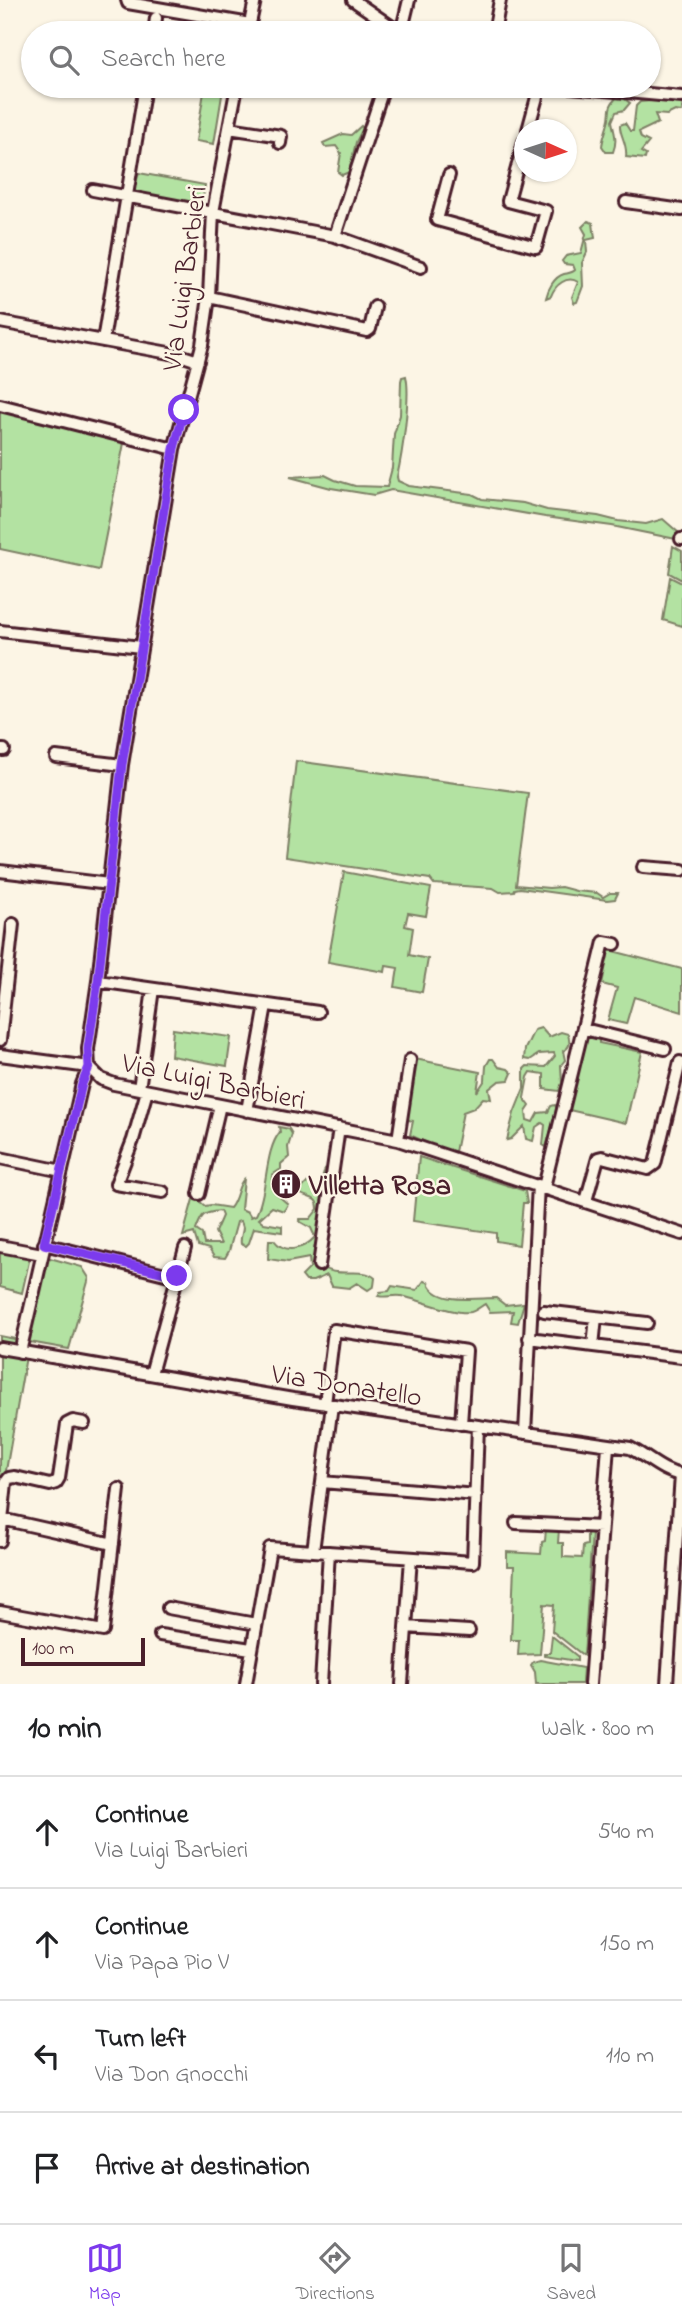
<!DOCTYPE html>
<html lang="en">
<head>
<meta charset="utf-8">
<style>
	:root { --surface:#fff; --page:#f6f6f6; --text:#202124; --muted:#757577; --line:#e0e0e0; --accent:#7c3aed }
	body { margin:0; font-family:"Indie Flower",sans-serif; background:var(--page); color:var(--text) }
	.compass { position:absolute; left:514px; top:119px; width:63px; height:63px; border-radius:50%; background:var(--surface); box-shadow:0 2px 5px #0004; rotate:93deg }
	.scale { position:absolute; left:21px; bottom:18px; width:124px; box-sizing:border-box; padding-left:7px; border:4px solid #4a1f2b; border-top:0; font-size:19px; line-height:24px; white-space:nowrap; color:#4a1f2b; -webkit-text-stroke:5px #fcf5e5; paint-order:stroke }
	.stop { position:absolute; width:21px; height:21px; margin:-16px; border:5px solid #7c3aed; border-radius:50%; background:#fff }
	.stop.end { background:#7c3aed; border-color:#fff; box-shadow:0 2px 7px #0008 }
	.list { margin:0; padding:0; list-style:none }
	h2 { display:flex; justify-content:space-between; align-items:center; height:91px; margin:0; padding:0 28px; font-size:30px }
	h2 small { font-size:23px; font-weight:400; color:var(--muted) }
	.list li { display:grid; grid-template-columns:46px 1fr auto; gap:21px; align-items:center; box-sizing:border-box; height:112px; padding:0 28px; border-top:2px solid var(--line) }
	.list b { display:block; font-size:26px; white-space:nowrap }
	.list p { margin:0; font-size:23px; white-space:nowrap; color:var(--muted) }
	.list em { font-size:23px; font-style:normal; color:var(--muted) }
	.icon { flex:none; width:38px; height:38px; fill:none; stroke:currentColor; stroke-width:2; stroke-linecap:round; stroke-linejoin:round }
	.map { position:relative; flex:none; width:682px; height:1684px; overflow:hidden }
	.search { position:absolute; background:var(--surface); box-shadow:0 2px 5px #0004; left:21px; right:21px; top:21px; height:77px; display:flex; align-items:center; gap:18px; box-sizing:border-box; padding:0 24px; border-radius:38px; color:var(--muted); font-size:26px }
	.sheet { height:539px; background:var(--surface) }
	nav { display:flex; justify-content:space-around; align-items:center; box-sizing:border-box; height:98px; border-top:2px solid var(--line); background:var(--surface); font-size:19px; color:var(--muted) }
	nav a { display:grid; justify-items:center; gap:4px }
	nav .on { color:var(--accent) }
	.map>svg:first-child { display:block }
	.green { fill:#b3e2a2; stroke:#7e8066; stroke-width:2; fill-rule:evenodd }
	.lines { fill:none; stroke-linecap:round; stroke-linejoin:round }
	.minor-casing { stroke:#4a1f2b; stroke-width:16 }
	.minor { stroke:#fcf5e5; stroke-width:10 }
	.route { stroke:#7c3aed; stroke-width:9 }
	.labels { text-anchor:middle; stroke-width:5; stroke-linejoin:round; paint-order:stroke }
	.street-label { font-size:28px; fill:#4a1f2b; stroke:#fcf5e5 }
	.poi-label { font-size:28px; font-weight:bold; fill:#4a1f2b; stroke:#fcf5e5; text-anchor:start }
</style>
</head>
<body>
<div class="map">
<svg width="682" height="1684" viewBox="0 0 682 1684">
	<rect width="100%" height="100%" fill="#fcf5e5"/>
	<filter id="ink" filterUnits="userSpaceOnUse"><feTurbulence type="fractalNoise" baseFrequency=".0143" numOctaves="2"/><feDisplacementMap in="SourceGraphic" scale="14" xChannelSelector="R" yChannelSelector="G"/><feConvolveMatrix kernelMatrix="1 2 1 2 8 2 1 2 1" color-interpolation-filters="sRGB"/></filter>
	<g filter="url(#ink)">
		<path class="green" d="M205 86 223 89 214 144 196 141Z
			M617 97H622L630 103 624 110 616 112 612 121C614 133 618 139 613 152H606L602 146C603 138 606 131 608 123 612 110 606 109 617 97Z
			M661 100 682 103V112L675 111 667 115 655 114 658 123 639 132 641 138 649 142 641 152 646 155 645 159 626 157C628 144 619 134 620 125L625 123 630 131H633L636 106 640 102Z
			M361 126 363 128 356 142 349 172 342 175 338 172 341 153 336 146 325 147 323 143 343 134 351 135Z
			M139 173 205 185 202 202 193 203 137 193 134 189Z
			M588 221 593 223 595 238 586 240 587 252 582 263 583 286 577 302 574 303 572 297 578 282C567 275 555 285 551 296L546 298C548 289 554 277 564 274 568 273 572 273 575 270L573 265 564 264 562 261 566 256 581 253 586 234 582 227Z
			M406 376C411 397 402 455 397 477L398 481 409 486 472 494 482 499 523 503 547 510 598 516 618 521 646 524 663 519 679 533 676 539 612 526 545 517 391 490 374 495 331 488 290 477 325 475 335 480 355 486 387 487 392 468 394 434 400 415 401 381 402 377Z
			M0 408 125 438 99 570 0 549Z
			M673 546 682 551V580L669 573Z
			M670 577 682 583V626L663 620Z
			M296 761 528 793 516 885 549 888 561 887 576 891 597 893 603 897 610 893H618L615 899 607 900 520 888 515 889 514 891 500 892 493 888 434 884 430 879 285 857Z
			M344 872 431 888 426 916 408 913 405 926 413 928 409 955 428 959 422 992 395 987 398 968 386 966 385 972 328 962Z
			M609 950 682 969V1012L634 997 626 1024 608 1020 617 988 602 984Z
			M541 1028 549 1037 561 1032 568 1034C570 1042 571 1047 563 1051L565 1060 561 1065 562 1083 559 1091 544 1089V1074L531 1072 528 1077 524 1098 530 1106 526 1112 527 1120 533 1122 538 1113 548 1112 551 1106 555 1105 557 1109 546 1147 543 1145 545 1125 542 1123 536 1127 533 1141 526 1139 524 1126 511 1139 507 1140 514 1113 524 1088V1069L527 1066 546 1067 555 1056 554 1053 539 1054 530 1060 524 1059 525 1049 534 1030Z
			M173 1029 231 1037 227 1066 171 1056Z
			M587 1035 599 1037V1043L642 1052 626 1123 569 1110Z
			M415 1059 480 1072 477 1092 485 1080 486 1066 490 1059H493L499 1067 508 1069 512 1073 509 1080 499 1081 489 1089 491 1099 483 1098 474 1108 463 1112 455 1152 445 1151 410 1135 413 1121 404 1119Z
			M279 1127 289 1129 292 1134 288 1147 289 1157 281 1164V1169L272 1175C271 1191 277 1195 288 1204L284 1211 272 1207 259 1219 264 1223 282 1226V1232L254 1228 249 1243 246 1246 241 1244C239 1235 247 1228 240 1221L237 1222 229 1251 225 1258 214 1257 209 1249 198 1246 194 1233 183 1236 195 1192H197L199 1201 205 1206 211 1205 230 1208C238 1199 237 1185 244 1179L241 1209 248 1212 251 1217 256 1215C268 1192 264 1151 280 1132ZM220 1211 222 1216 215 1232 221 1244H204L202 1234 196 1230C202 1214 202 1213 220 1211Z
			M419 1157 525 1191 527 1203H523L519 1245 496 1241V1233L413 1221Z
			M325 1169 327 1170 325 1200 319 1221 321 1269C327 1268 330 1272 336 1272 348 1274 366 1269 375 1278L374 1286 368 1290 357 1283 349 1288 332 1286 327 1275 313 1281H306L302 1276 310 1268 309 1258 288 1262 268 1259 269 1240H274C285 1255 304 1249 315 1237L311 1228 299 1221 300 1219H310L318 1209C318 1196 310 1199 301 1194V1189L309 1181 313 1184 314 1192H318Z
			M0 1251 30 1257 22 1293 0 1287Z
			M50 1258 82 1267 89 1278 69 1349 29 1342 28 1345 0 1505V1336L25 1341 46 1261Z
			M424 1281 428 1282C436 1305 475 1298 496 1298L505 1305 524 1303 518 1323 511 1322 513 1311 490 1312 485 1304C481 1306 476 1311 471 1312 454 1315 418 1299 401 1296 393 1295 386 1298 378 1296L380 1292 389 1291 392 1286 417 1290Z
			M546 1528 559 1529 558 1543H563V1557L582 1558 583 1546 587 1545V1532L592 1533 584 1656 552 1631 554 1605 544 1604 540 1654 518 1655 519 1640H511L514 1566H507V1552L541 1554 542 1542 545 1541Z
			M552 1636 577 1656V1661L544 1656V1653H550Z
			M540 1660 583 1668 582 1684H536L535 1672 531 1665 533 1662Z"/>
		<g class="lines">
			<g class="minor-casing">
				<path id="minor" d="M127 0 128 3 250 24
					M353 0 401 33
					M154 33 156 18
					M248 33 255 0
					M401 33 409 0
					M494 33 500 0
					M237 86 213 212 209 297 202 345 174 449 122 765 98 981 88 1049 89 1067 101 1079 114 1084 398 1140 682 1234
					M560 86 682 97
					M229 128 281 136 280 143
					M528 130 540 86
					M449 175 437 220 536 247 546 211 508 201 524 142
					M93 190 335 236 421 267
					M626 202 682 210
					M335 236 384 86
					M209 297 367 331 370 329 375 307
					M0 322 180 355 198 361
					M103 341 145 86
					M0 405 174 449
					M681 539H682
					M0 631 141 647
					M0 750H4
					M56 757 122 765
					M643 867 682 870
					M0 871 109 884
					M98 981 318 1012
					M584 1029 665 1049
					M0 1040 13 924
					M0 1055 89 1067
					M139 1089 153 989
					M147 1091 133 1140 116 1184 163 1192
					M247 1111 266 1005
					M398 1140 410 1060
					M0 1158 62 1171
					M544 1187 604 942 615 944
					M199 1194 220 1105
					M586 1201 598 1158 602 1157 648 1169 655 1164 680 1062
					M44 1244 177 1277
					M0 1246 42 1254
					M319 1265 339 1128
					M544 1311 647 1323
					M529 1338 682 1357
					M593 1346 596 1317
					M0 1348 293 1399 630 1448C648 1457 662 1472 682 1475
					M20 1352 82 1084 89 1067
					M151 1374 185 1248
					M325 1404 334 1330 466 1351 461 1424
					M525 1433 538 1185
					M322 1482 476 1495
					M2 1519 113 1544
					M516 1523 602 1527
					M0 1541 6 1482 9 1478 15 1477 50 1485 56 1483 59 1478 67 1424 73 1421 84 1423
					M313 1551 332 1405
					M168 1608 256 1624
					M0 1612 103 1631 119 1489
					M406 1627 469 1631
					M160 1635 251 1649
					M246 1684 270 1548 473 1562 478 1426
					M321 1684 329 1552
					M402 1684 411 1558
					M590 1684 608 1446
					M667 1684 681 1475"/>
			</g>
			<use href="#minor" class="minor"/>
		</g>
	</g>
	<g class="lines" filter="url(#ink)">
		<path class="route" d="M177 1276 44 1244 82 1084 89 1067 88 1049 98 981 122 765 174 449 184 410"/>
	</g>
	<defs>
		<g id="building-disc" transform="scale(1.575)"><circle r="9.5" fill="#4a1f2b" stroke="#fcf5e5"/><path d="M-4-6H4V6H1V3H-1V6H-4ZM-2.5-4.3h1.7v1.8h-1.7ZM.8-4.3h1.7v1.8H.8ZM-2.5-1h1.7V.8h-1.7ZM.8-1h1.7V.8H.8Z" fill="#fff"/></g>
	</defs>
	<g fill-rule="evenodd">
		<use href="#building-disc" x="286" y="1184"/>
	</g>
	<g class="labels">
		<g class="street-label">
			<text transform="translate(183 278) rotate(-82)" y="10">Via Luigi Barbieri</text>
			<text transform="translate(214 1080) rotate(12)" y="10">Via Luigi Barbieri</text>
			<text transform="translate(347 1384) rotate(9)" y="10">Via Donatello</text>
		</g>
		<g class="poi-label">
			<text x="309" y="1194">Villetta Rosa</text>
		</g>
	</g>
</svg>
<svg class="compass" viewBox="-18 -18 36 36"><path d="M0-13l5 13h-10z" fill="#e53935"/><path d="M0 13l5-13h-10z" fill="#757577"/></svg>
<div class="scale">100 m</div>
<div class="stop" style="left:184px;top:410px"></div>
<div class="stop end" style="left:177px;top:1276px"></div>
<div class="search"><svg class="icon" aria-label="search" viewBox="0 0 24 24"><circle cx="10" cy="10" r="6"/><path d="M15 15l6 6"/></svg>Search here</div>
</div>
<section class="sheet">
<h2>10 min<small>Walk · 800 m</small></h2>
<ul class="list">
<li><svg class="icon" aria-label="ahead" viewBox="0 0 24 24"><path d="M12 20V5M6 11l6-6 6 6"/></svg><div><b>Continue</b><p>Via Luigi Barbieri</p></div><em>540 m</em></li>
<li><svg class="icon" aria-label="ahead" viewBox="0 0 24 24"><path d="M12 20V5M6 11l6-6 6 6"/></svg><div><b>Continue</b><p>Via Papa Pio V</p></div><em>150 m</em></li>
<li><svg class="icon" aria-label="left" viewBox="0 0 24 24"><path d="M17 20v-9H6M10 6l-5 5 5 5"/></svg><div><b>Turn left</b><p>Via Don Gnocchi</p></div><em>110 m</em></li>
<li><svg class="icon" aria-label="arrive" viewBox="0 0 24 24"><path d="M6 21V4h12l-3 4 3 4H6"/></svg><div><b>Arrive at destination</b></div></li>
</ul>
</section>
<nav>
<a class="on"><svg class="icon" aria-label="map" viewBox="0 0 24 24"><path d="M3 6l6-2 6 2 6-2v14l-6 2-6-2-6 2zM9 4v14M15 6v14"/></svg>Map</a>
<a><svg class="icon" aria-label="directions" viewBox="0 0 24 24"><path d="M12 3l9 9-9 9-9-9zM9 14v-3h6M13 9l2 2-2 2"/></svg>Directions</a>
<a><svg class="icon" aria-label="saved" viewBox="0 0 24 24"><path d="M7 4h10v16l-5-4-5 4z"/></svg>Saved</a>
</nav>
</body>
</html>
